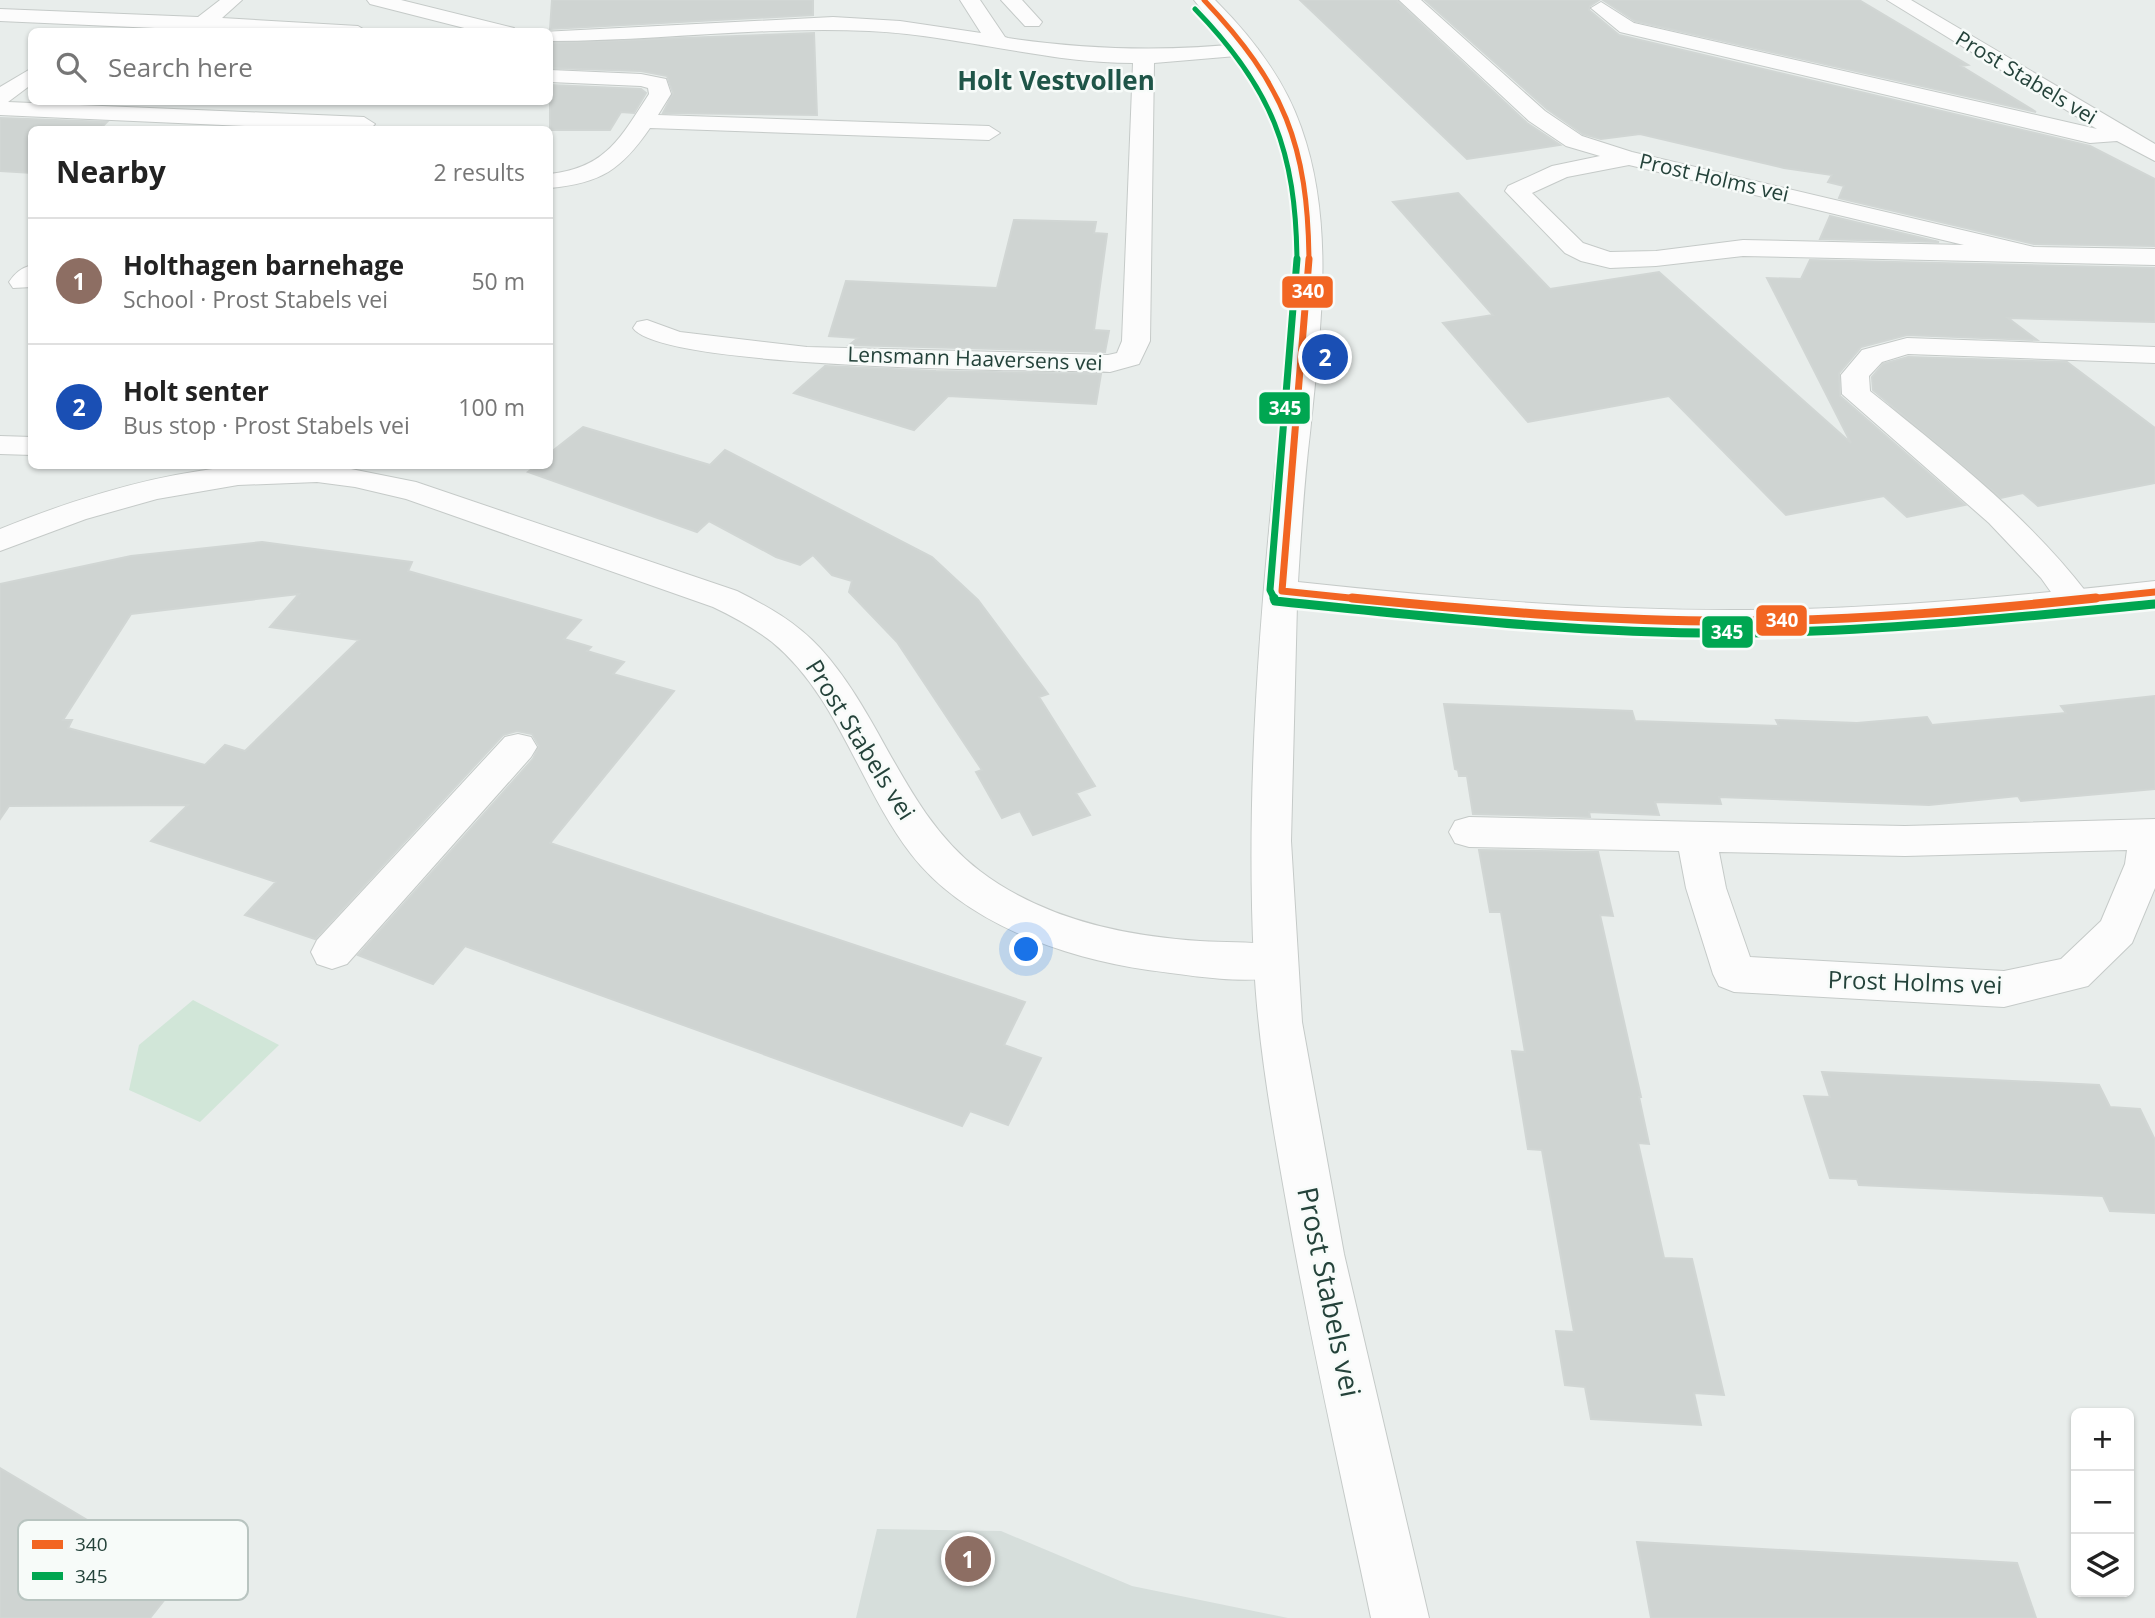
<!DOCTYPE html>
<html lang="en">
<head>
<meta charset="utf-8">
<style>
	:root { --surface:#fff; --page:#f6f6f6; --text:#222; --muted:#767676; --line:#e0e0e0; --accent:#ea580c }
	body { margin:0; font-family:"Open Sans",sans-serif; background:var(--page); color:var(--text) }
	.controls { position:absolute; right:21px; bottom:21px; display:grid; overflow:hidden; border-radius:10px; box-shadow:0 2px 5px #0004 }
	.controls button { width:63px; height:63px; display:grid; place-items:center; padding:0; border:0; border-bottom:2px solid var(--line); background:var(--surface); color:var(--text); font:35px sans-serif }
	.you { position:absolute; left:1027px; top:950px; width:24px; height:24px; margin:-18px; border:5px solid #fff; border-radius:50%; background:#1a73e8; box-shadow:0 0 0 10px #1a73e833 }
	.badge { display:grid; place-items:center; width:46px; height:46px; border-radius:50%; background:var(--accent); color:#fff; font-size:23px; font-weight:700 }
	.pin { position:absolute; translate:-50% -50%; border:4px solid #fff; box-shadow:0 2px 7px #0006 }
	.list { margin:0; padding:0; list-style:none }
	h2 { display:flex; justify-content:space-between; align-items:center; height:91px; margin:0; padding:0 28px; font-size:30px }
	h2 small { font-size:23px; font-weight:400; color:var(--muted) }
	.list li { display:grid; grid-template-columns:46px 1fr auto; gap:21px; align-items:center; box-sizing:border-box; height:126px; padding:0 28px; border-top:2px solid var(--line) }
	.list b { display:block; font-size:26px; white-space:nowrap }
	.list p { margin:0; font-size:23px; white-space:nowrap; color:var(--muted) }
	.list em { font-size:23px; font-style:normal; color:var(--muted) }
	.icon { flex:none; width:38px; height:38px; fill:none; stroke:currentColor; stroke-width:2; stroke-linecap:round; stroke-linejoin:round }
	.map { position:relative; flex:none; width:2155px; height:1618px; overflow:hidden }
	.search { position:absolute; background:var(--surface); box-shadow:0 2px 5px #0004; left:28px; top:28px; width:525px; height:77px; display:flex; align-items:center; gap:18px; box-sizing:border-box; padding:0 24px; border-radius:10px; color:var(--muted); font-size:26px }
	.panel { position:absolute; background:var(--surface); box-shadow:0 2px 5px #0004; left:28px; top:126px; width:525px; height:343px; border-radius:10px }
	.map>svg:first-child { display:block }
	.built { fill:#d6dedb }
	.green { fill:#d1e6d8 }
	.building { fill:#cfd4d2; stroke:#d1d6d4; stroke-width:2; fill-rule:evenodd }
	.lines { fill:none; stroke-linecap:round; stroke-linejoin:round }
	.service-casing { stroke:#c5cac8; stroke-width:2 }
	.minor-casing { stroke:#c5cac8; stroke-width:2 }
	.tertiary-casing { stroke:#c5cac8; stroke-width:2 }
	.service { fill:#fcfcfc; fill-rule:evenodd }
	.minor { fill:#fcfcfc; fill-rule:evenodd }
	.tertiary { fill:#fcfcfc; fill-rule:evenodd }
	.bus-1-far2-casing { stroke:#f7fbf9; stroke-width:9 }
	.bus-1-far1-casing { stroke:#f7fbf9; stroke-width:11 }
	.bus-1-casing { stroke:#f7fbf9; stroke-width:14 }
	.bus-2-far2-casing { stroke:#f7fbf9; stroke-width:9 }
	.bus-2-far1-casing { stroke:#f7fbf9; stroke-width:11 }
	.bus-2-casing { stroke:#f7fbf9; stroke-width:14 }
	.bus-1-far2 { stroke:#f26522; stroke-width:5 }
	.bus-1-far1 { stroke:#f26522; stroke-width:7 }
	.bus-1 { stroke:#f26522; stroke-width:9 }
	.bus-2-far2 { stroke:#00a651; stroke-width:5 }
	.bus-2-far1 { stroke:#00a651; stroke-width:7 }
	.bus-2 { stroke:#00a651; stroke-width:9 }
	.labels { text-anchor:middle; stroke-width:5; stroke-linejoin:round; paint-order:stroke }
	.far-street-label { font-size:21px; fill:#24423a; stroke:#f7fbf9 }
	.street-label { font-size:24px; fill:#24423a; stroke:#f7fbf9 }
	.far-district-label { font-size:26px; font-weight:bold; fill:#1f5548; stroke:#f7fbf9 }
	.near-street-label { font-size:28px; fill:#24423a; stroke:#f7fbf9 }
	.key { fill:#f7fbf9; stroke:#b8c4c0; stroke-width:2 }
	.key-label { font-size:19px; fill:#24423a }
	.line-badge { stroke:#f7fbf9; stroke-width:2.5 }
	.badge-label { font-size:19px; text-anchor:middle; font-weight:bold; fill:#fff }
</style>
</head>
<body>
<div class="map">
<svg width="2155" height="1618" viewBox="0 0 2155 1618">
	<rect width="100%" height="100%" fill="#e8edeb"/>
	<path class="built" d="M877 1529 1001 1531 1132 1586 1288 1618H856Z"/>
	<path class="green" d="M193 1000 279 1045 200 1122 129 1090 139 1045Z"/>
	<path class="building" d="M552 0H813V15L550 29Z
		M1300 0H1396L1527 123 1560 145 1467 159Z
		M1425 0H1599L1590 6 1589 10 1619 35 2090 146 2155 179V246L2034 244 1839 198 1844 186 1828 182 1832 175 1784 168 1640 134 1601 139 1583 134 1547 109Z
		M1603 0H1859L1968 65 1961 66 2036 112 1635 21Z
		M814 33 817 115 663 113 673 93 667 76 641 71 550 68V43Z
		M550 85 641 89 646 93 634 113 621 112 610 130H550Z
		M0 118 107 122 99 130H32V173L0 171Z
		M1458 193 1550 289 1659 272 1851 443 1767 278 1801 279 1810 260 2155 268V322L2008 318 2037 340 1907 335 1861 347 1839 373 1840 396 1965 505 1907 517 1884 496 1786 515 1669 396 1528 422 1443 323 1493 315 1393 202Z
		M1830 216 1939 242 1820 239Z
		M1014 220 1096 222 1094 233 1107 234 1094 330 1109 331 1105 352 849 345 858 338 829 336 846 281 997 288Z
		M1908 357 2067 362 2155 428V483L2038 506 2023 493 2001 498 1873 390 1872 377 1883 364Z
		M825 366 936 371 1101 374 1096 404 948 396 914 430 794 393Z
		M583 427 710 465 725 450 932 557 978 600 1048 694 1039 697 1095 786 1076 793 1090 815 1033 835 1020 811 1002 818 976 772 982 770 897 642 849 592 852 581 832 575 813 555 800 565 776 557 709 521 697 532 528 472 536 466H550V453Z
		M262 542 412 562 408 571 581 620 564 639 591 647 587 651 624 662 613 674 674 691 550 843 1025 1002 1004 1045 1041 1058 1008 1125 970 1111 962 1126 465 946 433 984 358 955 533 759 539 746 532 734 517 731 503 735 315 939 245 915 276 882 151 841 188 805 9 806 0 819V584L131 556ZM299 594 270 627 359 640 245 751 225 745 205 765 68 728 72 720H63L131 614Z
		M2155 696V789L2021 801 2018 796 1929 805 1719 797 1721 804 1655 802 1659 815 1589 812 1590 817 1473 814 1467 776H1459L1458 770 1455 769 1444 704 1632 711 1635 721 1779 726 1776 720 1857 723 1927 717 1932 725 2066 713 2061 706Z
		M1479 850 1598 852 1613 916 1600 915 1641 1097H1639L1649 1144 1638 1143 1664 1258 1692 1259 1724 1395 1694 1393 1701 1425 1591 1419 1585 1387 1565 1385 1556 1331 1574 1332 1542 1150 1528 1149 1512 1051 1525 1052 1501 912H1490Z
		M1822 1072 2099 1085 2110 1107 2140 1109 2155 1140V1213L2110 1211 2103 1196 1859 1185 1857 1179 1830 1178 1804 1096 1830 1097Z
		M0 1468 89 1521 184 1575 150 1618H0Z
		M1637 1542 2017 1563 2036 1618H1651Z"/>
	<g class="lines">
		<g class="service-casing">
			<path id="service" d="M518 734 531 737 537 747 531 757 347 964 332 969 317 964 311 952 317 940 505 737Z"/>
		</g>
		<g class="minor-casing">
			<path id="minor" d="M220 0H242L222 18 358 26 368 32H244L0 21V9L198 17Z
				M367 0H401L514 28 517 32H480L370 4Z
				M960 0H980L1005 37 1008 38C1090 50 1166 52 1248 43L1258 49 1248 55 1154 63 1150 341 1139 364 1110 372C1041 370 662 370 633 328L637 322 647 320 680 332 807 347 1108 355 1117 353 1122 341 1133 63C1044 63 958 35 869 31 763 26 657 41 550 41V32H542L833 17 900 21 981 33Z
				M1001 0H1022L1042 22 1039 26H1025Z
				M1399 0H1421L1545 111 1582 136 1632 152 2034 247 2155 249V265L1743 256 1656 266 1610 268 1581 261 1565 253 1505 191 1508 186 1552 166 1600 156 1566 146 1529 121ZM1629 165 1964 245 1743 240 1656 251 1610 252 1583 243 1532 193 1567 177Z
				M1887 0H1911L2155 144V161L2117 141 2090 143 1620 32 1591 8 1601 2 1634 23 2097 129Z
				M32 68V84L8 102 364 117 375 124 369 130H335L0 115V87Z
				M550 70 641 74 666 79 671 94 658 115 989 126 1000 133 989 140 650 128C621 170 601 183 550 188V174C606 168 621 137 649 94L648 88 641 86 550 82Z
				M32 265V287L13 288 9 282C15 273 21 268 32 265Z
				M1907 338 2155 347V363L1908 354 1882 362 1869 376 1870 391C1948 454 2026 514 2087 593L2092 601 2087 609 2075 612 2063 609 2041 578 1989 523 1842 394 1841 375 1862 350Z
				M0 436 32 437V455L0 454Z
				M246 466H336L416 482 737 591C767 606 796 622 820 648 883 717 904 813 980 871 1043 919 1124 936 1200 941 1230 943 1262 940 1290 950L1296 962 1290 974C1251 987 1189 975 1148 970 1064 958 964 923 911 854 860 788 838 696 772 642 754 628 734 617 713 607L406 499 355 487 317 482 238 485 157 499 86 519 0 551V529C77 498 162 471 246 466Z
				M1469 817 1905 826 2155 819V888L2132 943 2088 986 2004 1007 1734 992 1719 986 1713 974 1686 888 1679 851 1469 847 1455 843 1449 832 1455 821ZM2127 850 2125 864 2101 921 2061 959 2004 971 1750 957 1726 888 1719 852 1905 856Z"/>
		</g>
		<g class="tertiary-casing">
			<path id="tertiary" d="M1194 0H1215C1251 36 1284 78 1301 127 1336 225 1320 332 1310 433 1304 483 1301 532 1298 582 1448 598 1598 611 1748 610 1884 609 2020 596 2155 581V603C2020 618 1884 632 1747 632 1597 633 1446 621 1297 604L1291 841 1302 1022 1344 1254 1429 1618H1371C1343 1485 1313 1352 1289 1218 1274 1133 1258 1048 1254 962 1246 801 1258 639 1274 479 1286 369 1311 257 1285 147 1270 86 1231 47 1194 0Z"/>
		</g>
		<use href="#service" class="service"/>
		<use href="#minor" class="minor"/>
		<use href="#tertiary" class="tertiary"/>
		<g class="bus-1-far2-casing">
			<path id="bus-1-far2" d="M1204 0C1284 84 1308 145 1309 261"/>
		</g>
		<g class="bus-1-far1-casing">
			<path id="bus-1-far1" d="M1309 259 1282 591 1369 600
				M2079 600 2155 592"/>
		</g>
		<g class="bus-1-casing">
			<path id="bus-1" d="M1352 598C1483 611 1615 622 1748 621 1864 620 1980 610 2096 598"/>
		</g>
		<g class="bus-2-far2-casing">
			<path id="bus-2-far2" d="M1195 9C1272 88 1296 151 1297 261"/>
		</g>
		<g class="bus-2-far1-casing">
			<path id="bus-2-far1" d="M1275 600 1270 590 1297 259"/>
		</g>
		<g class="bus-2-casing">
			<path id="bus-2" d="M1274 598 1275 601C1432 617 1591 635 1749 633 1885 631 2020 617 2155 604"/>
		</g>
		<use href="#bus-1-far2" class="bus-1-far2"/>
		<use href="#bus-1-far1" class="bus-1-far1"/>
		<use href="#bus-1" class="bus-1"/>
		<use href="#bus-2-far2" class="bus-2-far2"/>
		<use href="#bus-2-far1" class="bus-2-far1"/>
		<use href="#bus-2" class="bus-2"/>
	</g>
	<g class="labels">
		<g class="far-street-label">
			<text transform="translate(2026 78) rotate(31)" y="7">Prost Stabels vei</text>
			<text transform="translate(1714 178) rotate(13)" y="7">Prost Holms vei</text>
			<text transform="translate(975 359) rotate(2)" y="7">Lensmann Haaversens vei</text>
		</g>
		<g class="street-label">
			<text transform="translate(860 740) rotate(58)" y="8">Prost Stabels vei</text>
			<text transform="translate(1915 983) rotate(2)" y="8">Prost Holms vei</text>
		</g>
		<g class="far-district-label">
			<text x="1056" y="90">Holt Vestvollen</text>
		</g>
		<g class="near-street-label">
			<text transform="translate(1329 1292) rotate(78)" y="10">Prost Stabels vei</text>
		</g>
	</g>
	<rect x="18" y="1520" width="230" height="80" rx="10" class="key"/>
	<rect x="32" y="1540" width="31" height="9" fill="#f26522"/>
	<rect x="32" y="1572" width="31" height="8" fill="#00a651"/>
	<g class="key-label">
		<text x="75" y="1551">340</text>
		<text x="75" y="1583">345</text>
	</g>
	<g class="line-badge">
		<rect x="1281" y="275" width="53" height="34" rx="7" fill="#f26522"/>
		<rect x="1258" y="391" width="53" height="34" rx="7" fill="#00a651"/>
		<rect x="1755" y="604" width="53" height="33" rx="7" fill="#f26522"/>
		<rect x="1701" y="615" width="53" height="34" rx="7" fill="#00a651"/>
	</g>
	<g class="badge-label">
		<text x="1308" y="298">340</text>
		<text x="1285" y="415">345</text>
		<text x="1782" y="627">340</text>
		<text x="1727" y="639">345</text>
	</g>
</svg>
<div class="controls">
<button>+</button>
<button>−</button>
<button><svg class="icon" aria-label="layers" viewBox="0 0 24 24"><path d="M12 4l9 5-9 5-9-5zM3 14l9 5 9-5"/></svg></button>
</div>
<div class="you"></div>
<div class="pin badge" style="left:968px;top:1559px;background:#8d6e63">1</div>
<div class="pin badge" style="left:1325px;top:357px;background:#1a4fb4">2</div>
<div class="search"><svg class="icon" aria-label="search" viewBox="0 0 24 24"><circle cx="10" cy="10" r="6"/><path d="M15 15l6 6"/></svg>Search here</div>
<section class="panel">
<h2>Nearby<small>2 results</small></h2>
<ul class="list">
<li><span class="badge" style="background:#8d6e63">1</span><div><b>Holthagen barnehage</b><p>School · Prost Stabels vei</p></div><em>50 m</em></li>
<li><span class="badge" style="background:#1a4fb4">2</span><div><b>Holt senter</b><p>Bus stop · Prost Stabels vei</p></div><em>100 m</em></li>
</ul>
</section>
</div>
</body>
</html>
